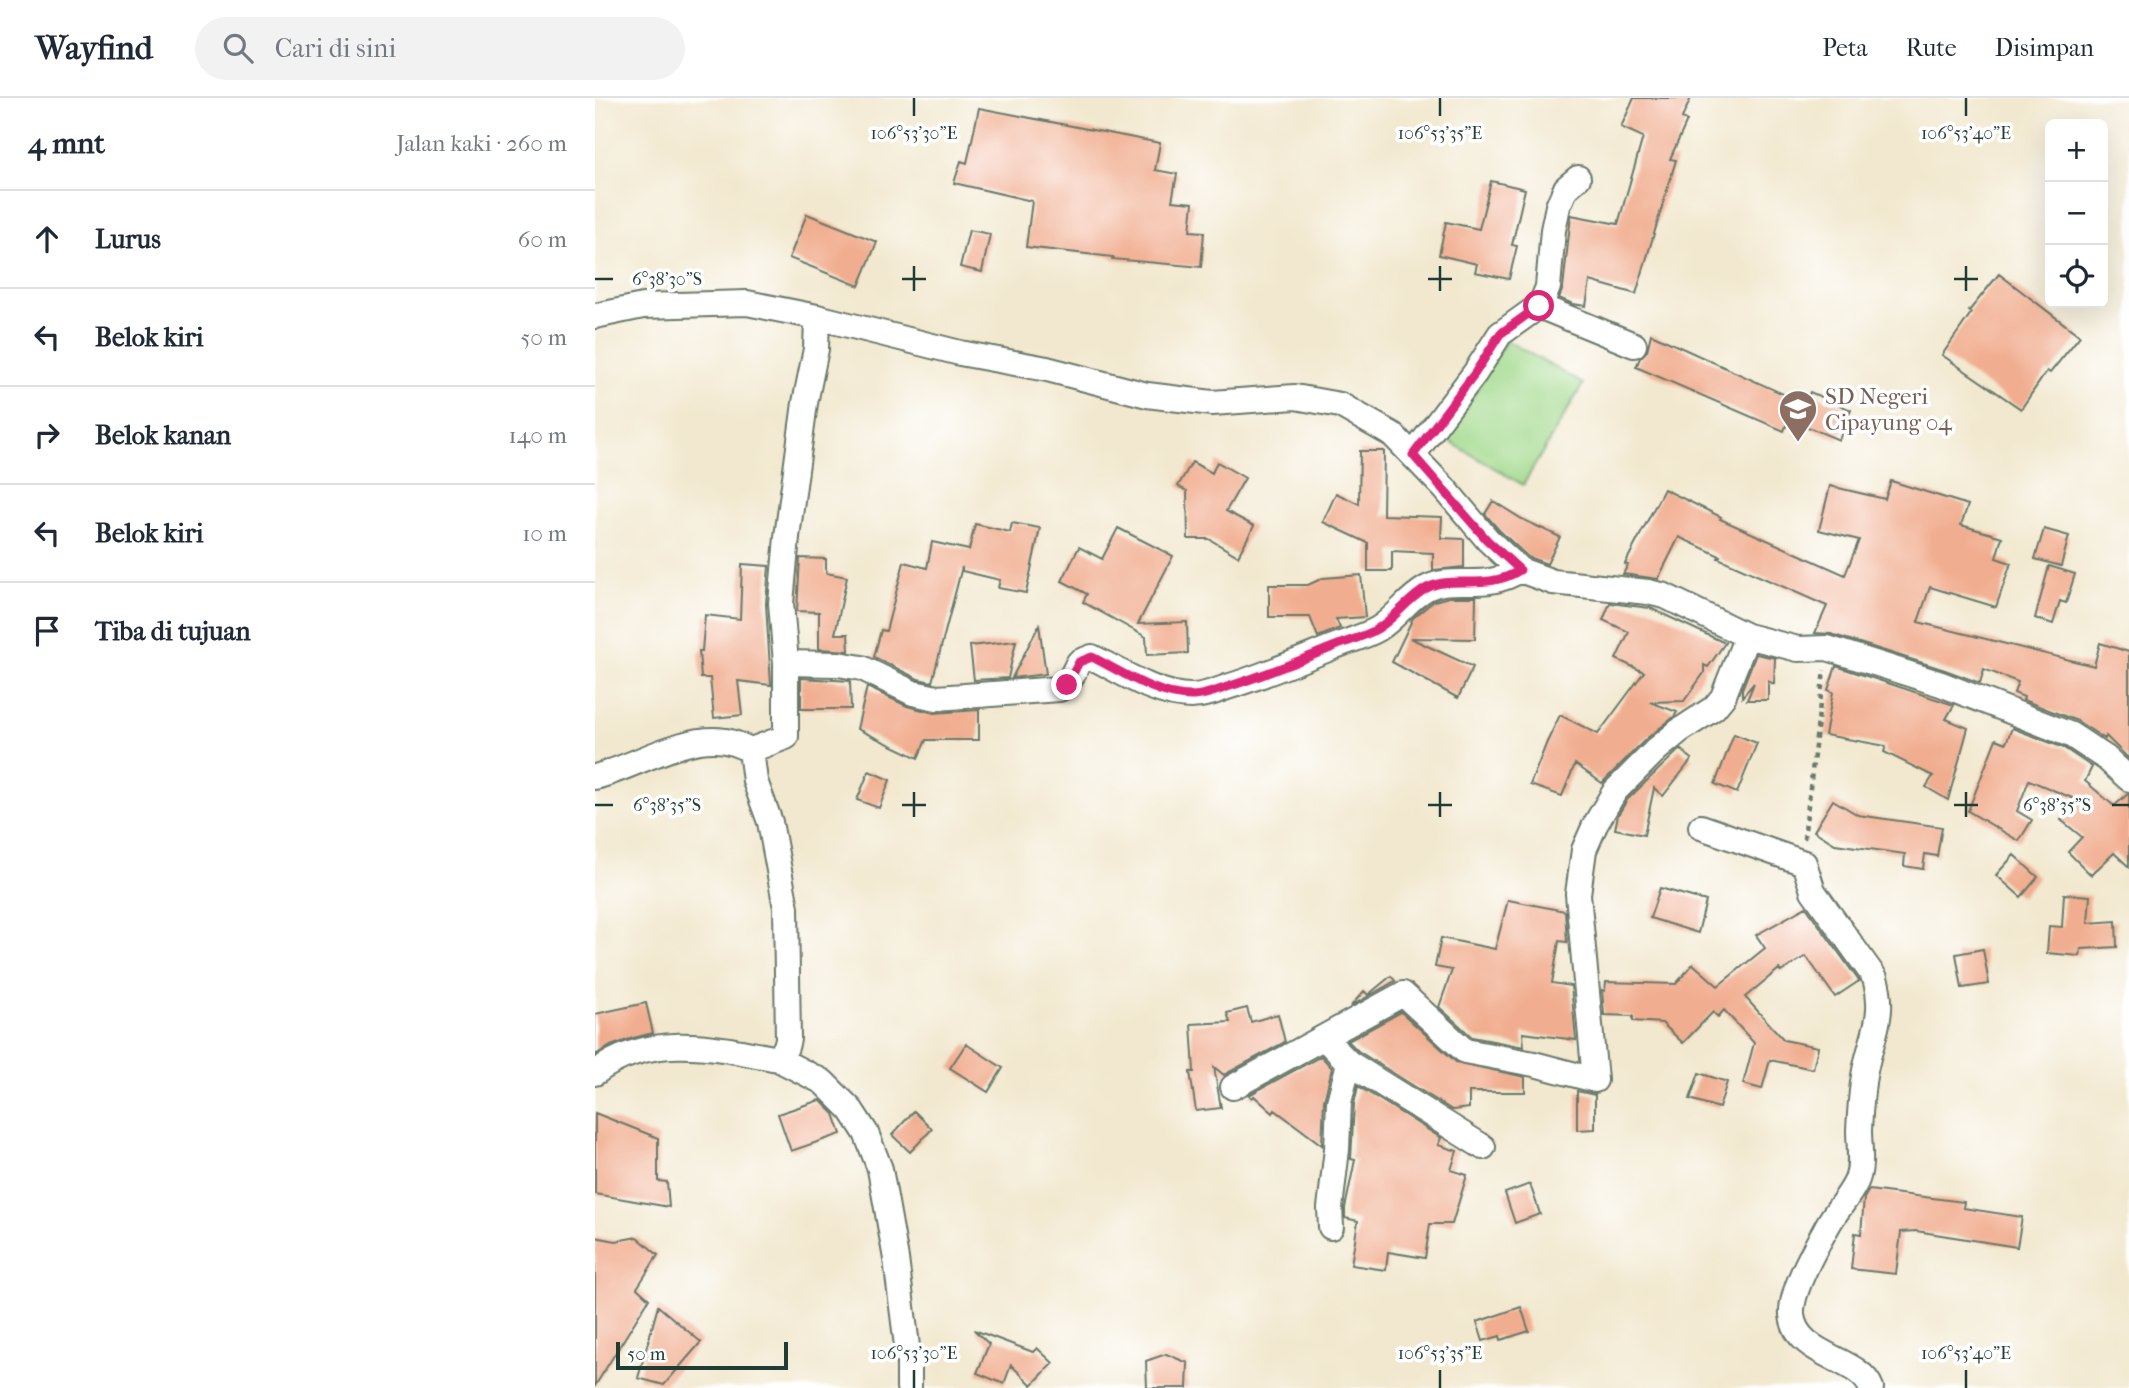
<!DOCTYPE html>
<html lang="id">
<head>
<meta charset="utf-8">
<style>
	:root { --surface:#fff; --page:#f2f2f3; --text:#1f2937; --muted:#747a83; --line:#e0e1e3 }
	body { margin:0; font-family:"IM FELL French Canon",serif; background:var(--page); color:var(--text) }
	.controls { position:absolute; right:21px; top:21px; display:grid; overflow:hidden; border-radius:10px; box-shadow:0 7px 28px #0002 }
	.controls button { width:63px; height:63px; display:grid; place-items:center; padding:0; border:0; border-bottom:2px solid var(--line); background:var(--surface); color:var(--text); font:35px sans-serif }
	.scale { position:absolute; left:21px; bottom:18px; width:172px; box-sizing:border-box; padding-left:7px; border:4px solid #1f3d34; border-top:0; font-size:19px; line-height:24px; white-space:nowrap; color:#1f3d34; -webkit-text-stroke:5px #fff; paint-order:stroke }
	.stop { position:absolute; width:21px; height:21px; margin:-16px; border:5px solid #db2777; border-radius:50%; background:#fff }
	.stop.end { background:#db2777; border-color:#fff; box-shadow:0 2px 7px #0008 }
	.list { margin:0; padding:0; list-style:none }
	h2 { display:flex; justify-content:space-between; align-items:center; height:91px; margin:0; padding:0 28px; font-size:30px }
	h2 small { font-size:23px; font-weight:400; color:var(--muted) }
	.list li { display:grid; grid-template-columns:46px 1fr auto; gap:21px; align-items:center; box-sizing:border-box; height:98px; padding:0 28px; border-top:2px solid var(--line) }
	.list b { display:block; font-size:26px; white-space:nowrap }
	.list em { font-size:23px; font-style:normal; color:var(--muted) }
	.icon { flex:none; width:38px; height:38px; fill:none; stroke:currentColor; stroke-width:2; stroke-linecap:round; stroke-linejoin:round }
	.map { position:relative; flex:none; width:1534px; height:1290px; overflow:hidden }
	header { display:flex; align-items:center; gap:42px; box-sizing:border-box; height:98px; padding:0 35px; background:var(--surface); border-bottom:2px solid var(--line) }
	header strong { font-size:33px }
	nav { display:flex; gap:38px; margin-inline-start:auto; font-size:24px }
	.search { width:490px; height:63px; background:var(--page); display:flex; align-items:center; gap:18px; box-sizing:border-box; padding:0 24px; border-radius:38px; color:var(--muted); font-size:26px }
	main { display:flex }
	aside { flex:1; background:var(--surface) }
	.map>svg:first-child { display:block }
	.green { fill:#a1d98b; stroke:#608b60; stroke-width:2 }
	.building { fill:#f1ad8f }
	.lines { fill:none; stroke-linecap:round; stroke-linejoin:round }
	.minor-casing { stroke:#69796a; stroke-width:28 }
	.path { stroke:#69796a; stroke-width:4.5; stroke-dasharray:5 5; stroke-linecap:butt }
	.minor { stroke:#fff; stroke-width:24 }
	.route { stroke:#db2777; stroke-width:9 }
	.ticks { fill:none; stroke:#1f3d34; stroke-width:2.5 }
	.labels { text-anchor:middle; stroke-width:7; stroke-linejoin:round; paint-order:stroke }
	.education-label { font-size:23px; fill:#785e54; stroke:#fff; text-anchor:start }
	.ticks-label { font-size:18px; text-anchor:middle; fill:#1f3d34; stroke:#fff; stroke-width:7; stroke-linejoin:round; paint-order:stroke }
</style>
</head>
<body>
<header>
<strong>Wayfind</strong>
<div class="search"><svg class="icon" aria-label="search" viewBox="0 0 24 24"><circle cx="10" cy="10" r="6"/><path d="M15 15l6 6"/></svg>Cari di sini</div>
<nav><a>Peta</a><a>Rute</a><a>Disimpan</a></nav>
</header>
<main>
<aside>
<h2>4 mnt<small>Jalan kaki · 260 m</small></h2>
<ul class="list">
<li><svg class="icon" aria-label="ahead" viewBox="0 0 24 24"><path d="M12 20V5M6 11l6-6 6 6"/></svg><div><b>Lurus</b></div><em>60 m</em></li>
<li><svg class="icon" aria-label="left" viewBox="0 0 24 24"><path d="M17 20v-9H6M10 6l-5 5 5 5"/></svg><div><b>Belok kiri</b></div><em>50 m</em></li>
<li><svg class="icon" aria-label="right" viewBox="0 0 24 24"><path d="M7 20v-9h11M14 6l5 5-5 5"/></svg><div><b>Belok kanan</b></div><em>140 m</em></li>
<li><svg class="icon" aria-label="left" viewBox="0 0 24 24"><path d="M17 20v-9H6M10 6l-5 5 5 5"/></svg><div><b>Belok kiri</b></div><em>10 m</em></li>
<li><svg class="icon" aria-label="arrive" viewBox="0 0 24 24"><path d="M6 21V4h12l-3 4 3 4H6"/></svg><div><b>Tiba di tujuan</b></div></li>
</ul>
</aside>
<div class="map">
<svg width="1534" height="1290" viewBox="0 0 1534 1290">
	<rect width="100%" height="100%" fill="#fff"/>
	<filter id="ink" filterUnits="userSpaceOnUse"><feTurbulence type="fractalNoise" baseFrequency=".0143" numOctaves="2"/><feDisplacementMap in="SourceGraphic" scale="14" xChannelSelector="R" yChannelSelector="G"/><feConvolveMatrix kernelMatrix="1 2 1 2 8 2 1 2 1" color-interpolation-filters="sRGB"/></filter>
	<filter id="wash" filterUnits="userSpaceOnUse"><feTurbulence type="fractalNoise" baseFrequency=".00686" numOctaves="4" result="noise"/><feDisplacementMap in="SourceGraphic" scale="28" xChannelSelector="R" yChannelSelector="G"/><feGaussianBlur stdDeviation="1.57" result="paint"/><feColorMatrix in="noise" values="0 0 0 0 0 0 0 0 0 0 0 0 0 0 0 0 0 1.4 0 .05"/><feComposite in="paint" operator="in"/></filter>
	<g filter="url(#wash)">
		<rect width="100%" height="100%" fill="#f2e8cf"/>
		<path class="green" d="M911 242 988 286 928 387 852 342Z"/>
		<g id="blocks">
			<path class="building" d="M1039 0H1096L1087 20 1092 23 1075 61 1081 62 1041 196 995 183 991 208 978 206 964 200 968 190 976 117 1023 126 1048 39 1026 29Z
				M384 10 565 45 560 72 582 76 577 103 598 105 595 133 609 134 606 169 517 161 518 159 431 149 437 103 359 85 366 63 372 65Z
				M896 83 930 91 917 147 922 148 914 181 880 174 882 166 844 157 851 124 884 131Z
				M212 116 282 144 264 188 194 160Z
				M374 132 395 136 387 174 365 169Z
				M1404 176 1485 238 1455 275 1452 273 1426 311 1347 257 1376 215 1374 213Z
				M1056 236 1210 306 1215 294 1256 312 1244 342 1194 321 1189 333 1041 269 1045 260 1052 253Z
				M765 353H789L788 417 847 419 846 440 869 441V469L838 472V455L797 453V473H773V445L728 424 741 395 764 406Z
				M597 364 617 375 622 364 650 380 631 413 659 428 643 458 614 441H593L592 393 583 388Z
				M1296 383 1373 407 1366 427 1407 439 1401 460 1416 465 1401 509 1335 489 1323 524 1499 568 1505 545 1534 554V661L1511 638 1510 641 1482 623 1428 602 1429 599 1419 595 1423 584 1389 571 1385 585 1350 572 1236 536 1220 535 1232 508 1123 460 1125 458 1084 439 1063 481 1028 476 1033 467 1030 466 1069 391 1126 419 1125 421 1250 477 1264 442 1224 432 1235 388 1290 401Z
				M898 403 927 421 965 439 952 466 933 459 904 432 890 416Z
				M417 425 445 430 431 495 403 490 405 482 367 473V469L337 584 323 581 279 559 286 532 291 533 309 464 332 470 337 444 374 452 380 426 415 434Z
				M523 430 578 458 543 526 592 524 593 555 552 557 551 539 488 504 492 496 467 483 484 449 507 461Z
				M1449 431 1474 438 1466 468 1440 461Z
				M205 460 231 461V475L252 479 240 536H253L254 553 224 551V514L202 513Z
				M147 466 174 468 171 506 176 587 143 583 147 617 119 620 115 580H106L104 553H107L110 517 145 521Z
				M1454 468 1480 476 1471 505 1465 503 1458 526 1440 520Z
				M766 477 770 519 741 521 745 530 723 539 715 519H674V487H713L728 480Z
				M854 499H881L880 541 815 540 878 569 863 600 797 564 818 520 839 503Z
				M1015 505 1055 510 1130 545 1113 569 1109 567V575L1089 603 1055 604 1082 614 1079 619 1051 641 1007 685 980 666 967 698 935 687 952 644 965 617 1003 636 1049 574 1021 561 1034 534 1008 522Z
				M444 527 451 576 417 580Z
				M421 543 413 580 379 582 375 548Z
				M1161 556 1180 560 1179 586 1173 583V602H1152L1159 585 1147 599V591Z
				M1241 568 1359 607 1351 621 1373 630 1353 702 1331 689 1338 678 1289 654 1291 648 1230 637 1238 594 1233 592Z
				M206 580 255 583 256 611H206Z
				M272 589 312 608 339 615 384 612V642H331L323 660 262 631Z
				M1417 630 1469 650 1497 669 1490 683 1519 708 1534 695V769L1519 755 1496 777 1473 754 1487 739 1466 722 1482 702 1434 682 1422 713 1437 722 1424 743 1373 713 1401 641 1411 645Z
				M1139 636 1162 645 1142 695 1120 686Z
				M1085 651 1097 661 1068 698 1059 690 1049 737 1020 731 1023 717 1032 702Z
				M274 673 295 682 284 710 262 702Z
				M1238 702 1263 717 1347 729 1342 758 1330 756 1328 771 1309 768 1310 756 1240 746 1219 733Z
				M1419 757 1443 779 1426 799 1401 777Z
				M1065 790 1111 803 1103 835 1055 820Z
				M1469 796 1495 798 1493 825 1521 823 1522 849 1486 851 1485 858 1452 855 1454 828 1467 829Z
				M913 802 970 813 972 844 964 843 957 885 976 888 981 942 928 935 929 949 877 939 844 909 857 872 840 869 846 840 900 851Z
				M1211 809 1264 883 1240 899 1211 858 1186 874 1184 871 1150 899 1189 942 1223 949 1218 971 1175 962 1167 991 1148 986 1159 945 1129 912 1123 919 1118 914 1088 945 1067 925 1038 923V918L1009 917 1007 892 1010 893 1011 884 1081 886 1098 866 1123 888 1170 850 1161 837Z
				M1388 851 1394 886 1367 890 1361 856Z
				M796 878 800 883 756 908 769 893 773 897Z
				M51 905 58 935 38 940 16 948 0 957V916Z
				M652 910 656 924 683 916 690 944 629 977 619 969 626 1010 601 1013 595 974H599L596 926 635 924 632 915Z
				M806 914 861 964 930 979V994H874V1010L857 1012 763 953 753 943Z
				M371 946 408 970 393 994 355 970Z
				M726 958 737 970 729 1003 727 1047 680 1012 678 1015 659 998 657 1000 654 997Z
				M1104 975 1132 984 1124 1010 1095 1001Z
				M763 988 846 1040 843 1047 862 1053 856 1072 872 1077 857 1126H835L830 1160 793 1154 791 1172 756 1167 763 1123 750 1120V1110L760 1062 756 1061 759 1006Z
				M982 993 1000 997V1031L982 1032Z
				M225 1002 239 1016 246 1036 196 1053 183 1016Z
				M319 1013 337 1031 315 1054 297 1037Z
				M0 1015 63 1040V1083L72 1084 74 1109 0 1096Z
				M935 1086 945 1116 920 1125 910 1095Z
				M1274 1092 1369 1104 1368 1110 1427 1119 1422 1149 1321 1133 1306 1134 1301 1176 1256 1171 1260 1135 1266 1136 1269 1100Z
				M0 1139 21 1143 42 1139 63 1157 42 1190 54 1201 0 1288Z
				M63 1208 106 1244 69 1287 43 1280Z
				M926 1209 934 1233 906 1242 905 1238 888 1243 882 1224Z
				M379 1232 438 1254 442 1250 458 1265 437 1287 416 1267 409 1286 382 1275 394 1246Z
				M571 1256 593 1265 592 1290H552L551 1263Z"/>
		</g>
	</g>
	<g filter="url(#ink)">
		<use href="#blocks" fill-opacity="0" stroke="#69796a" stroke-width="2"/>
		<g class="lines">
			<g class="minor-casing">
				<path id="minor" d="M944 208 1039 247
					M0 218 48 208 152 205 222 219 365 255 452 271 552 297 617 305 700 299 745 307 798 337 850 391 893 442 925 472 958 484 1053 494 1070 498 1152 538 1203 551 1232 550 1346 586 1476 637 1511 660 1534 681
					M818 357 880 275 905 236 944 208 949 199 953 189 958 132 963 108 971 90 983 80
					M191 565 243 566 267 570 318 595 342 600 464 591C477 585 477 575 484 564L497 559C527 574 562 598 596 598 609 598 621 593 632 589 668 578 703 563 738 549 752 543 769 539 783 531 801 520 813 500 832 490 858 476 891 494 925 472
					M0 679C39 669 90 636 130 643 139 644 148 649 156 652
					M1106 729 1209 765 1218 793 1280 880C1292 918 1275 941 1269 978 1266 996 1265 1014 1264 1032 1264 1048 1268 1069 1261 1084 1254 1099 1242 1111 1234 1125 1222 1147 1195 1193 1197 1217 1201 1259 1265 1259 1276 1290
					M729 940 754 965 888 1049
					M183 961 228 984 256 1012 271 1035 285 1071 301 1161 314 1264V1290
					M0 975C55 933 121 949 183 961L191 949 193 941 191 810 175 724 160 683 156 652 191 639V565L186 505 192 439 210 305 221 251 222 219
					M638 989 808 896 870 953 939 966 1000 982 983 796 989 752 1000 727 1020 693 1061 652 1084 633 1119 610 1128 599 1152 538
					M736 1129 735 1110 742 1051 744 1004 754 965"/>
			</g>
			<path class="path" d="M1209 741 1229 572"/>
			<use href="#minor" class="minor"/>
		</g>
	</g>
	<g class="lines" filter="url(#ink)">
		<path class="route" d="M472 587 484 564 497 559C527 574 562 598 596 598 608 598 621 593 632 589 668 578 703 563 738 549 752 543 769 539 782 531 801 520 813 500 832 490 858 476 891 494 925 472L892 442 818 357 880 275 905 236 944 208"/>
	</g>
	<path class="ticks" d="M319 0V18M845 0V18M1371 0V18M319 168V193M845 168V193M1371 168V193M0 181H18M307 181H331M833 181H857M1359 181H1383M319 694V719M845 694V719M1371 694V719M0 707H18M307 707H331M833 707H857M1359 707H1383M1517 707H1534M319 1272V1290M845 1272V1290M1371 1272V1290"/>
	<defs>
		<g id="school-pin" transform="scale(2.0125)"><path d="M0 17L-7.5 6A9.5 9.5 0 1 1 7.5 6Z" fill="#8d6e63" stroke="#fff"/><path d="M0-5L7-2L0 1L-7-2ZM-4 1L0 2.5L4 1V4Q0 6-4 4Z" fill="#fff"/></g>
	</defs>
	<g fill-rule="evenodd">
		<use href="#school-pin" x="1203" y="311"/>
	</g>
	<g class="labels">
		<g class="education-label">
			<text x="1230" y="306">SD Negeri<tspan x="1230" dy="26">Cipayung 04</tspan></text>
		</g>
	</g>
	<g class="ticks-label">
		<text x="319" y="41">106°53'30"E</text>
		<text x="845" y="41">106°53'35"E</text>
		<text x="1371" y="41">106°53'40"E</text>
		<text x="72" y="187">6°38'30"S</text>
		<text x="72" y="713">6°38'35"S</text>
		<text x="1462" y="713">6°38'35"S</text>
		<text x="319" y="1261">106°53'30"E</text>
		<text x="845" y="1261">106°53'35"E</text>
		<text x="1371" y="1261">106°53'40"E</text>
	</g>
</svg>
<div class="controls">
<button>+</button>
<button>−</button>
<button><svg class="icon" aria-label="locate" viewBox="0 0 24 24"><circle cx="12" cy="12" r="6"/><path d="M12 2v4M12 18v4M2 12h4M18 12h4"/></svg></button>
</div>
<div class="scale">50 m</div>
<div class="stop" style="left:944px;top:208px"></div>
<div class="stop end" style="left:472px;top:587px"></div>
</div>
</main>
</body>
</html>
